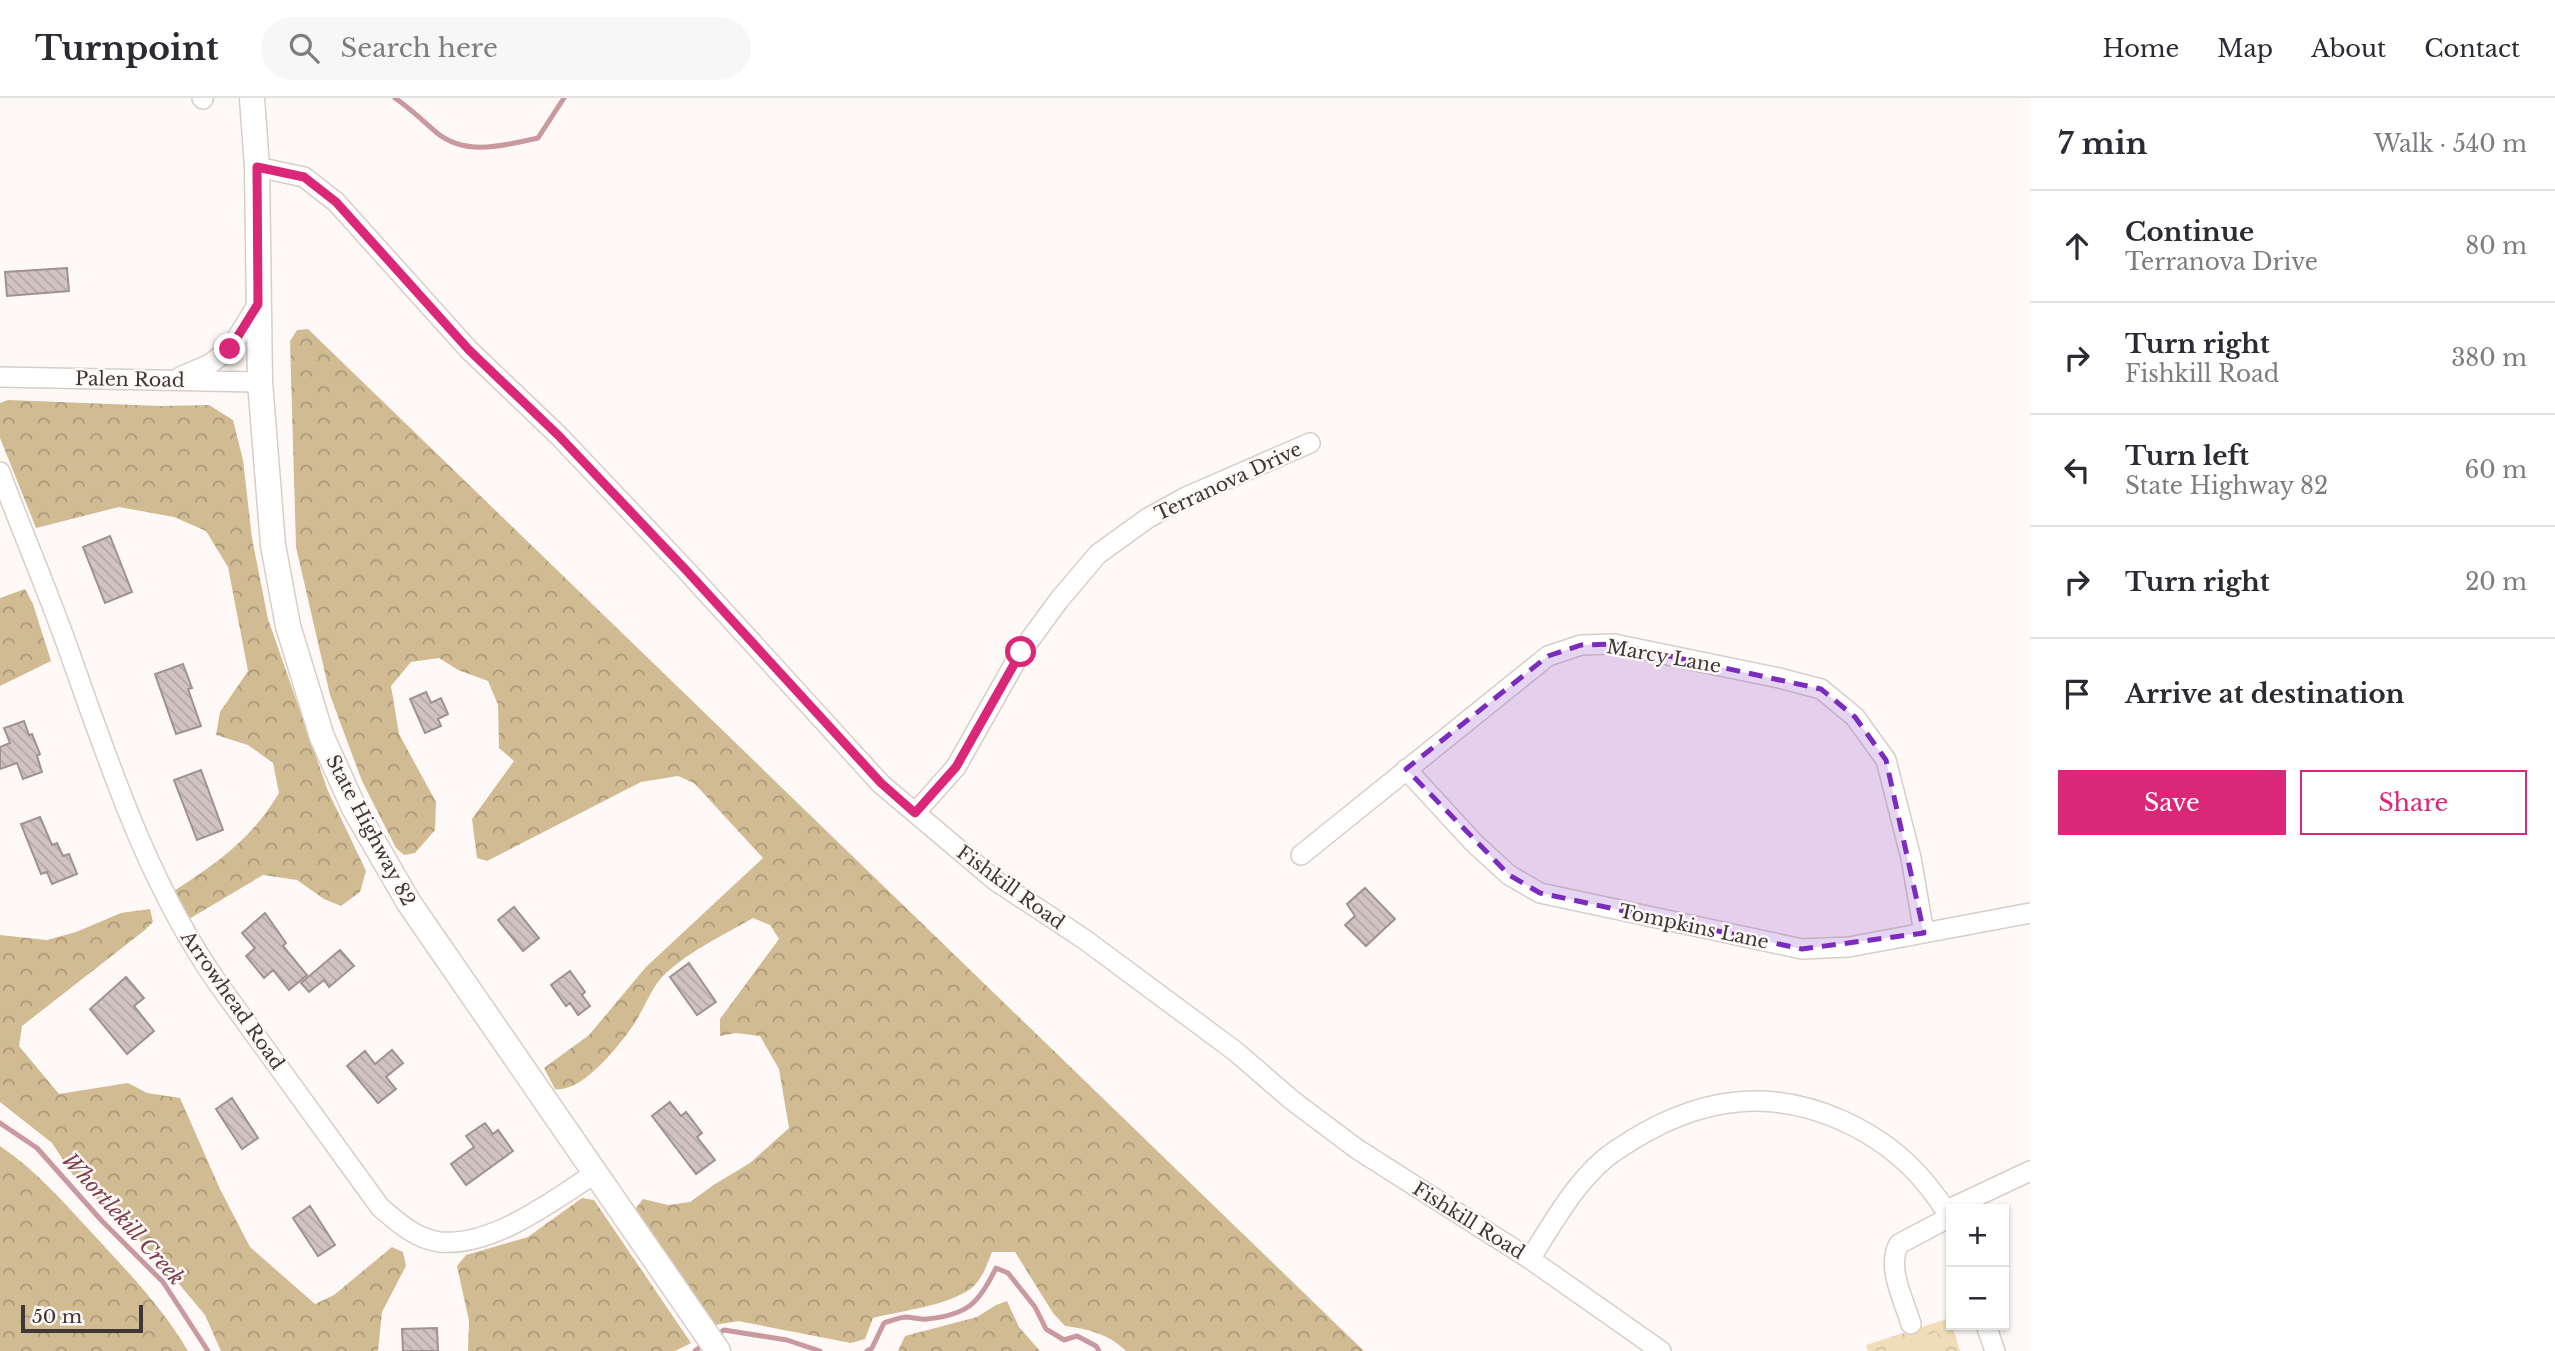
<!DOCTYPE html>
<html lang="en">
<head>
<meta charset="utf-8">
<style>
	:root { --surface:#fff; --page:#f7f7f7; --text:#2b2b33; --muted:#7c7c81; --line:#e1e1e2; --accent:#db2777 }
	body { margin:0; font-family:"Libre Baskerville",serif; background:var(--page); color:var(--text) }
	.controls { position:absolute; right:21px; bottom:21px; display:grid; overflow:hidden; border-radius:0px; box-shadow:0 2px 5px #0004 }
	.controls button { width:63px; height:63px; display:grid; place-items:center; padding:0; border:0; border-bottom:2px solid var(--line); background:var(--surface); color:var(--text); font:35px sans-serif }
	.scale { position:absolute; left:21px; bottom:18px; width:122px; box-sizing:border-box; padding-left:7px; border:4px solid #3d3836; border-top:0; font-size:19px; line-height:24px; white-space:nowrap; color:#3d3836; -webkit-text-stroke:5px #fef9f6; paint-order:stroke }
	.stop { position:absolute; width:21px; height:21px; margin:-16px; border:5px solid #db2777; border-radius:50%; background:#fff }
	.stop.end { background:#db2777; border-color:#fff; box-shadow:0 2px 7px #0008 }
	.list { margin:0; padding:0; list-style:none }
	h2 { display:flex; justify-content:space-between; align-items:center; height:91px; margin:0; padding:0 28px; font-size:30px }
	h2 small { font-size:23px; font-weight:400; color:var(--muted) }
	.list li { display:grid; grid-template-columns:46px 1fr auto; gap:21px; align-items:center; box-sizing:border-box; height:112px; padding:0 28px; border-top:2px solid var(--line) }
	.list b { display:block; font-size:26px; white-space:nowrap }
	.list p { margin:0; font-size:23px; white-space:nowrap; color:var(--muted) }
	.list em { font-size:23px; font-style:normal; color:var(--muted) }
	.actions { display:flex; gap:14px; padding:21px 28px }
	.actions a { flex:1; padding:16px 0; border:2px solid var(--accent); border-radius:0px; text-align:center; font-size:24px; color:var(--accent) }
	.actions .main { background:var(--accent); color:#fff }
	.icon { flex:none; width:38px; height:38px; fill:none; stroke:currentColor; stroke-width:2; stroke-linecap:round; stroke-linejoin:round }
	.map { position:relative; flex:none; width:2030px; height:1253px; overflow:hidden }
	header { display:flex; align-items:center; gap:42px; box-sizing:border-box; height:98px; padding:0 35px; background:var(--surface); border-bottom:2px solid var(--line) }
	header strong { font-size:33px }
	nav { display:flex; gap:38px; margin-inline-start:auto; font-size:24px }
	.search { width:490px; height:63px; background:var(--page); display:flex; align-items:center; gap:18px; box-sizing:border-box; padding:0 24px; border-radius:38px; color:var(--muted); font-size:26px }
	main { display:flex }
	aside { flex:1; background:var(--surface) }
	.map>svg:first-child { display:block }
	.forest { fill:url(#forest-crowns) }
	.park { fill:url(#park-crowns) }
	.pitch { fill:#f1ddb9 }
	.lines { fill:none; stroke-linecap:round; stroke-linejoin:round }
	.stream { stroke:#c999a0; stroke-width:5 }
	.building { fill:url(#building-back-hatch); stroke:#9f9290; stroke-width:2 }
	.minor-casing { stroke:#d9cdc7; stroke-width:22 }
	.major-casing { stroke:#d9cdc7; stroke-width:27 }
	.minor { stroke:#fff; stroke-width:19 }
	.major { stroke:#fff; stroke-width:24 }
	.route { stroke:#db2777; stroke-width:9 }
	.marked { fill:#7b2cbf; fill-opacity:0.2; stroke:#7b2cbf; stroke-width:5; stroke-dasharray:14 9; stroke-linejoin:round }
	.labels { text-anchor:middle; stroke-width:5; stroke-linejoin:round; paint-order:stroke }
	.street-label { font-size:19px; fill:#3d3836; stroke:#fef9f6 }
	.water-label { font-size:21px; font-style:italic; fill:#7e3e4b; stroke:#fef9f6 }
</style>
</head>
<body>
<header>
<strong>Turnpoint</strong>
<div class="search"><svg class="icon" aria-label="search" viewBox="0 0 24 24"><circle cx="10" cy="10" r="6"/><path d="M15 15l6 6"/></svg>Search here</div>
<nav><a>Home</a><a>Map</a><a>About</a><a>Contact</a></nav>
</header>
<main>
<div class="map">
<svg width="2030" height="1253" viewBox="0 0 2030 1253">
	<defs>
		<pattern id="forest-crowns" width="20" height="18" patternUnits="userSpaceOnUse" patternTransform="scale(1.75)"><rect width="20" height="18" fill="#d1bb93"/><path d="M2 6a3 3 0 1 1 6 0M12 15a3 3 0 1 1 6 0" fill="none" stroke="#ab9979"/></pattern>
		<pattern id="park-crowns" width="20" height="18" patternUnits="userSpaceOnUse" patternTransform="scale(1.75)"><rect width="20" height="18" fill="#f1ddb9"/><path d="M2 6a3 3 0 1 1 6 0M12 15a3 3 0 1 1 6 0" fill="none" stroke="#d0bea0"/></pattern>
		<pattern id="building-back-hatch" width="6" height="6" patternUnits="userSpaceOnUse" patternTransform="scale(1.75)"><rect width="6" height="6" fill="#d1c3c1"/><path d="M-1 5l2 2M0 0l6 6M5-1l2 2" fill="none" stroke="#b4a8a6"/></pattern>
	</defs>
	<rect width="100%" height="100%" fill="#fef9f6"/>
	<path class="forest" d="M308 231 1364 1253H1126C1109 1236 1088 1231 1065 1228L1053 1215 1015 1154H992C987 1167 981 1184 969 1192 942 1209 904 1212 873 1220L865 1241 851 1245 738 1223 715 1227 646 1134 636 1110 643 1101 668 1107 690 1104 715 1086 750 1065 789 1030 779 971 760 938 736 935 720 938V921L779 841 770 827 753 820C724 837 691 852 666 875 651 888 644 913 632 929 618 949 582 995 555 991L544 970 589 937 646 869 763 760 694 685 678 678 641 684 487 763 477 760 472 721 514 663 499 650 498 607 488 583 458 572 439 560 411 564 391 588 399 636 436 704 435 732 415 755 404 757 396 750 362 683 330 597 296 449 290 243 297 232Z
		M8 302 161 308 209 307 233 322 243 362 252 440 268 521 328 693 366 773 360 794 341 808 324 801 297 782 263 777 189 821 171 795C217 765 250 743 279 695L273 665 248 647 216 637 220 614 248 573 228 469 206 433 174 419 119 409 36 430 0 340V305Z
		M25 491 33 506 51 563 0 588V500Z
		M150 811 153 824 145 832 22 928 19 948 59 996 128 985 147 995 180 1000 220 1091 250 1149 315 1206 334 1197 392 1149 403 1154 406 1168 382 1214 378 1253H221L205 1217 164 1168 126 1128 77 1083 52 1045 0 1004V837L47 842 76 834 121 815Z
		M0 1048C36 1072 64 1105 93 1136 127 1173 163 1210 188 1253H0Z
		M582 1100 594 1102 691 1245 675 1253H468L469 1223 457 1168 466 1157 528 1139Z
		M1007 1203 1019 1229 1040 1253H898L905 1238 977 1219 996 1207Z"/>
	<path class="park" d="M1950 1220 1960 1253H1868L1866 1247Z"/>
	<path class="pitch" d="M1937 1234 1943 1253H1882Z"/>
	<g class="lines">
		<path class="stream" d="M395 0C411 11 423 23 437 35 467 59 505 47 538 40L564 0
			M0 1025 37 1050 101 1122 163 1184 208 1253
			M715 1238 724 1232 787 1242 820 1253
			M695 1253 704 1246
			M867 1253 872 1250 884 1225C890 1223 898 1220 905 1219 912 1219 919 1222 927 1221 968 1217 979 1205 996 1170L1008 1175 1035 1209 1046 1231 1064 1242 1077 1238 1096 1248 1099 1253"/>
	</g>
	<path class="building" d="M67 170 69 193 7 198 5 174Z
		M110 438 132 494 105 505 83 449Z
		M183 566 192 590 188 591 201 628 176 636 155 576Z
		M426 594 431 605 441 600 448 616 438 621 441 628 425 635 410 601Z
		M24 623 29 637 32 636 40 656 37 658 42 674 23 681 17 665 0 671V649L10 645 4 630Z
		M201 672 223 732 197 742 174 682Z
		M40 719 52 747 57 745 63 758 69 756 77 776 52 786 47 774 41 776 21 726Z
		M1365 790 1395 821 1366 848 1345 827 1355 818 1347 806Z
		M514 809 539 840 523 853 498 822Z
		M265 815 286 845 283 848 307 877 289 892 273 872 264 880 246 858 255 850 242 835Z
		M340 852 354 868 329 889 324 882 309 894 301 885Z
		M689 865 716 904 697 917 670 879Z
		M570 873 585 894 582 897 590 908 578 917 570 905 566 908 551 887Z
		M126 879 144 900 134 908 154 933 127 956 90 911Z
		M392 952 403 965 386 979 396 991 378 1005 347 968 365 953 375 966Z
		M232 1000 258 1040 242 1051 216 1011Z
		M670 1004 681 1018 686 1014 702 1035 697 1039 715 1062 696 1076 652 1018Z
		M485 1025 493 1036 498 1032 513 1053 466 1087 451 1066 474 1049 466 1038Z
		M310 1108 335 1147 318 1158 293 1120Z
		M437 1230 438 1253H403L402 1231Z"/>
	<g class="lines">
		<g class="minor-casing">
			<path id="minor" d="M202 0 203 1
				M257 69 304 79 336 104 469 252 559 338 685 471 881 686 996 783 1084 841 1235 953 1293 1003 1357 1051 1530 1161 1661 1253
				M0 279 260 284
				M180 279 210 266 230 251 258 206
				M0 374C22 434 48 493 69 553 110 668 148 786 219 887L380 1109C397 1124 416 1141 440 1144 492 1149 553 1103 594 1076
				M1406 671 1474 745 1509 777 1540 795 1802 851 1849 849 2030 815
				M915 715 956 669 1021 554 1059 502 1098 456 1148 420 1186 399 1310 345
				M1301 757 1548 558 1581 547 1614 546 1779 580 1821 591 1855 619 1886 662 1911 760 1924 835
				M1947 1112 2030 1073
				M1530 1161C1553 1125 1579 1077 1615 1053 1650 1029 1693 1008 1737 1004 1808 997 1884 1033 1928 1088 1937 1100 1946 1110 1951 1123
				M1911 1226C1904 1202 1886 1169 1899 1146L1950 1119
				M1986 1227 1995 1253"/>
		</g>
		<g class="major-casing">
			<path id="major" d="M252 0 257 69 260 284 273 447 288 528 322 639 354 710 409 805 718 1253"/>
		</g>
		<use href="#minor" class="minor"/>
		<use href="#major" class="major"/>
	</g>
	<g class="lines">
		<path class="route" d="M230 251 258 206 257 69 304 79 336 104 469 252 559 338 685 471 881 685 915 715 956 669 1021 554"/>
	</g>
	<path class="marked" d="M1614 546 1821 591 1855 619 1886 662 1924 835 1802 851 1540 795 1509 777 1406 671 1548 558 1581 547Z"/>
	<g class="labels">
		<g class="street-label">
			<text transform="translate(130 281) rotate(1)" y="7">Palen Road</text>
			<text transform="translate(1228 383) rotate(-25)" y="7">Terranova Drive</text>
			<text transform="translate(1664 558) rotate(10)" y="7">Marcy Lane</text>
			<text transform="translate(371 732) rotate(62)" y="7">State Highway 82</text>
			<text transform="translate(1011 789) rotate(36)" y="7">Fishkill Road</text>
			<text transform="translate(1694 828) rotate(12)" y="7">Tompkins Lane</text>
			<text transform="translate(233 902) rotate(55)" y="7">Arrowhead Road</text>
			<text transform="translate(1469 1122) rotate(32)" y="7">Fishkill Road</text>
		</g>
		<g class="water-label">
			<text transform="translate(123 1121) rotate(48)" y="7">Whortlekill Creek</text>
		</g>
	</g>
</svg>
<div class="controls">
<button>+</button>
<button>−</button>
</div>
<div class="scale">50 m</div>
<div class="stop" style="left:1021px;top:554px"></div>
<div class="stop end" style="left:230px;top:251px"></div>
</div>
<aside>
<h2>7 min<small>Walk · 540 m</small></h2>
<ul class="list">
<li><svg class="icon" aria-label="ahead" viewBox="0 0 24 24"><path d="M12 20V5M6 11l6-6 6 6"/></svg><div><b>Continue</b><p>Terranova Drive</p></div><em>80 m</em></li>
<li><svg class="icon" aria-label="right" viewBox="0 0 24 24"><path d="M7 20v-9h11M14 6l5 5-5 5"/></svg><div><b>Turn right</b><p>Fishkill Road</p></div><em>380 m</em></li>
<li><svg class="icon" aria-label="left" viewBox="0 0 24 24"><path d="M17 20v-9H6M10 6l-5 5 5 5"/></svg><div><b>Turn left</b><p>State Highway 82</p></div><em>60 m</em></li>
<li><svg class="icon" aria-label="right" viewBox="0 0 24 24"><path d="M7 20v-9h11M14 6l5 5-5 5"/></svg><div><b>Turn right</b></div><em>20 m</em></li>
<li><svg class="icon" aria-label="arrive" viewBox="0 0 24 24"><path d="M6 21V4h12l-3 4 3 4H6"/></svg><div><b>Arrive at destination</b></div></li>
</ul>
<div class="actions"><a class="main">Save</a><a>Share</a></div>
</aside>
</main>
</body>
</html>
